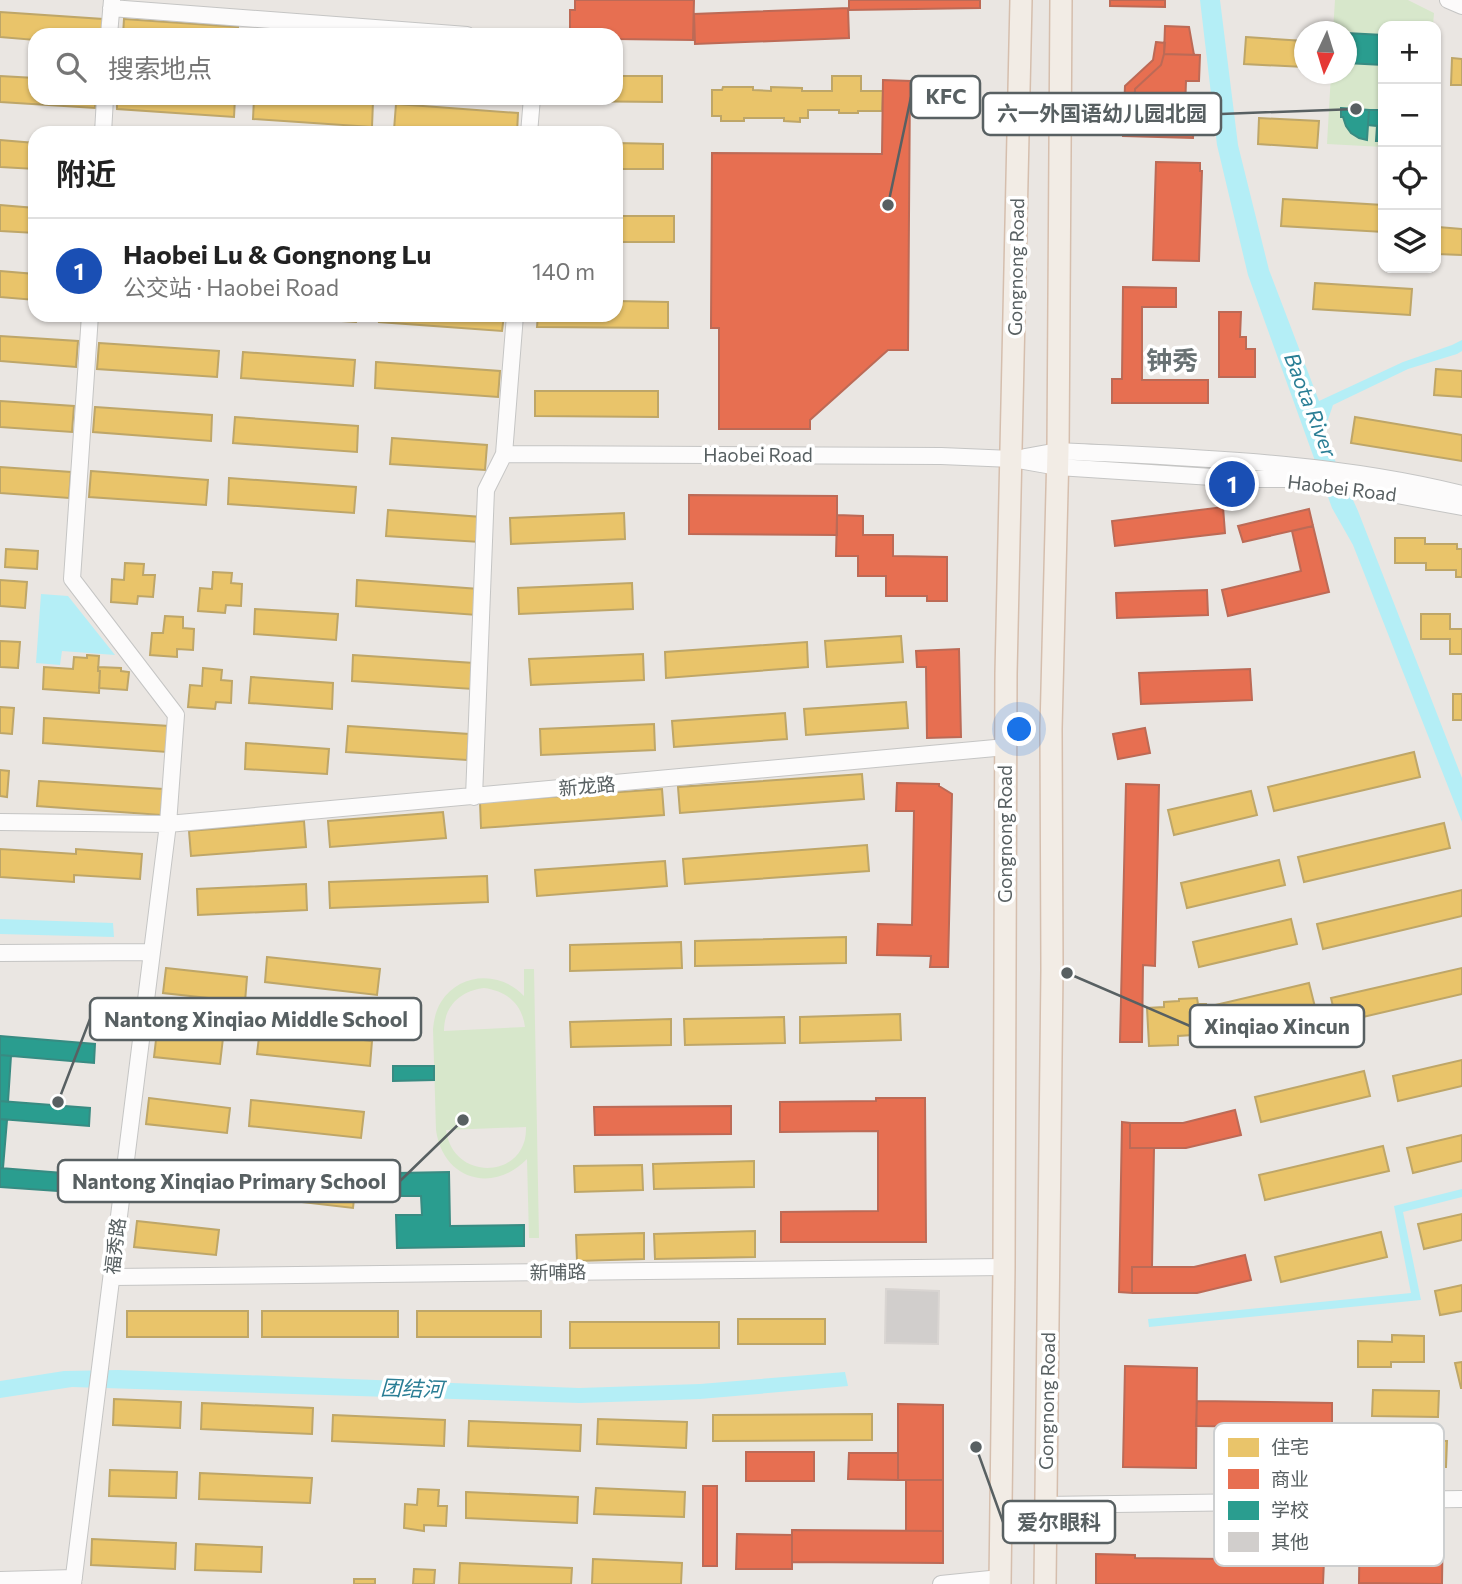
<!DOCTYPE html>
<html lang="zh">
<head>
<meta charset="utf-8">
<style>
	:root { --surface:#fff; --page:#f2f2f2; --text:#222; --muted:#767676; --line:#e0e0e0; --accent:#8b8f8f }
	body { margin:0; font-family:Commissioner,"Noto Sans SC",sans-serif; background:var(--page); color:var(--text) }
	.controls { position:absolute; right:21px; top:21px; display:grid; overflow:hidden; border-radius:14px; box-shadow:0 2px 5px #0004 }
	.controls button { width:63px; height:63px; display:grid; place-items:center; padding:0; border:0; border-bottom:2px solid var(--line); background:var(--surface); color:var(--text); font:35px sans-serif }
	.compass { position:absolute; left:1294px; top:21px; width:63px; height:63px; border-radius:50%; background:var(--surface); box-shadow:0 2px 5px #0004; rotate:184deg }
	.you { position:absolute; left:1020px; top:730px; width:24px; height:24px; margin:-18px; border:5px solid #fff; border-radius:50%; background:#1a73e8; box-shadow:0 0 0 10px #1a73e833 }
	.badge { display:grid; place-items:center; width:46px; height:46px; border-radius:50%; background:var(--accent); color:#fff; font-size:23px; font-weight:700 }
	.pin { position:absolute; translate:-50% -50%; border:4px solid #fff; box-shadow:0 2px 7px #0006 }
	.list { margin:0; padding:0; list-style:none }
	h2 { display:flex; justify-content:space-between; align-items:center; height:91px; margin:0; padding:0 28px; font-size:30px }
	h2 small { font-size:23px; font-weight:400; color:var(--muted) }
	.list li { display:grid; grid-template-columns:46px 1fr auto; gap:21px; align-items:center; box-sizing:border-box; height:105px; padding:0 28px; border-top:2px solid var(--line) }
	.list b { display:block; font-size:26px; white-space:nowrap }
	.list p { margin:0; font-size:23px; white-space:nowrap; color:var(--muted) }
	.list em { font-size:23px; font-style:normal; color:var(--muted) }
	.icon { flex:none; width:38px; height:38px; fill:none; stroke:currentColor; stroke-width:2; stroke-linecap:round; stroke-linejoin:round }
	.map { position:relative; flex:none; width:1462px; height:1584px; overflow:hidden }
	.search { position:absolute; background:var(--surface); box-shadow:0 2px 5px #0004; left:28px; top:28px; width:595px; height:77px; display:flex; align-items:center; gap:18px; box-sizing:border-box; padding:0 24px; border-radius:21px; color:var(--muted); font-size:26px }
	.panel { position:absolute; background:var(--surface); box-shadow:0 2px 5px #0004; left:28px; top:126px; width:595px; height:196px; border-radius:21px }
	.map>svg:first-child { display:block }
	.green { fill:#d7e7cb; fill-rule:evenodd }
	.water { fill:#b4eef6 }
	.homes { fill:#e9c46a; stroke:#bea668; stroke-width:2 }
	.shops { fill:#e76f51; stroke:#bc6a56; stroke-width:2 }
	.schools { fill:#2a9d8f; stroke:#388b82; stroke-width:2 }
	.building { fill:#d1cecc; stroke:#d9d5d2; stroke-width:2 }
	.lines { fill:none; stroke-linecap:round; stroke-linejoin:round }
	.minor-casing { stroke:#c5c5c4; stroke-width:18 }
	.major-casing { stroke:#d5bead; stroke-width:24 }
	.minor { stroke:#fcfbfb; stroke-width:16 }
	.major { stroke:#f2ece5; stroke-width:21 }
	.labels { text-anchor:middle; stroke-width:7; stroke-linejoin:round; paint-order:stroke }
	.street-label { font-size:19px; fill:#586062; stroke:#fff }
	.water-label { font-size:21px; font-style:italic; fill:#2a7e95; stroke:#fff }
	.district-label { font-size:26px; font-weight:bold; fill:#697274; stroke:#fff }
	.key { fill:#fff; stroke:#cdcfd0; stroke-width:2 }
	.key-label { font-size:19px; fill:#586062 }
	.leader { fill:none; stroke:#586062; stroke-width:2.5 }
	.callout-dot { fill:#586062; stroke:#fff; stroke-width:2.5 }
	.callout { fill:#fff; stroke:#586062; stroke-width:2.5 }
	.callout-label { font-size:21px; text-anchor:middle; font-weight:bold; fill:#586062 }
</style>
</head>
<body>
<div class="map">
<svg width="1462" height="1584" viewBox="0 0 1462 1584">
	<rect width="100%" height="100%" fill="#eae6e2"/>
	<path class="green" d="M1335 0H1408L1434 13 1433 26H1383V35L1333 31Z
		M1347 63 1383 65V110L1342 108 1341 117H1343C1347 131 1354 137 1367 140L1368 125 1377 126 1376 140 1383 141V147L1327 144 1331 74H1346Z
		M524 969H534L539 1238H529L527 1159C493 1194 443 1180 436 1130L433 1029C434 1019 436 1010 441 1002 460 972 501 971 524 996ZM484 988C507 991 522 1004 525 1027L444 1031C444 1006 460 991 484 988ZM526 1127C528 1179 453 1183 446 1130Z"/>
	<path class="water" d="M1200 0H1220L1238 145 1269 270 1319 401 1403 362 1452 345 1462 340V351L1457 354 1408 369 1333 405 1323 434 1358 511 1462 778V822L1353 545 1332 508 1248 275 1217 145Z
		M41 594 68 596 115 655 62 651 60 665 36 663Z
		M0 919 113 923 114 937 0 934Z
		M1462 1189V1197L1403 1212 1421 1300 1149 1327 1148 1319 1411 1293 1394 1206Z
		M118 1370 579 1388 700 1384 845 1372 848 1386 700 1399 580 1403 72 1387 0 1398V1381L64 1371Z"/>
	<path class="homes" d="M0 12 103 19 102 35H35V40L0 37Z
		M124 19 238 27V35H123Z
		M261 29 340 35H260Z
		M1246 37 1304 41V67L1244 64Z
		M1452 58 1462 59V85H1451Z
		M0 76 35 78V98H96L95 108 0 102Z
		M616 76H662V102L562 101V98H616Z
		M832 76H861V91H883L882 111H858V113H839V110H808V118H800V122L784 121V118H744V121H721V116H712V90H722L723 87H753V90L771 91V87L802 88V91H832Z
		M117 98H235L234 117 117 109Z
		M254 98H324L373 101 372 127 253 119Z
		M396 104 518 113 517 133H440L394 130Z
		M1259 118 1319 121 1317 148 1258 144Z
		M0 140 35 143V169L0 167Z
		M616 143 663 144V169H616Z
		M1283 199 1383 205V232L1281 226Z
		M0 205 35 208V233L0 231Z
		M616 216H674V242H616Z
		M1438 227 1462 229V255L1437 254Z
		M0 271 35 274V300L0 297Z
		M1315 283 1412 289 1410 315 1313 309Z
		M616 301 668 302V328L537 327 538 315H616Z
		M252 315H357L356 322Z
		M380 315H504L502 331 379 322Z
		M0 336 78 341 76 367 0 361Z
		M99 343 219 351 217 377 97 369Z
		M243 352 355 360 353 386 241 378Z
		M376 362 500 371 498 397 375 388Z
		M1436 369 1462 371V397L1434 395Z
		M535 391H658V417L535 416Z
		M0 401 74 406 72 432 0 427Z
		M95 407 212 415 211 441 93 432Z
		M235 417 358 426 357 452 233 443Z
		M1355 417 1462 435V461L1351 443Z
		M392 438 487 445 485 470 390 464Z
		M0 467 71 472 69 498 0 493Z
		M91 471 208 480 206 505 89 497Z
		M229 478 356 487 354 513 228 504Z
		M388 510 482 517 480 542 386 536Z
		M624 513 625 539 511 544 510 518Z
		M1395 538H1425V544H1457V549H1462V577H1456V570H1426V563H1395Z
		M6 549 38 551 37 569 5 567Z
		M125 563 144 564 143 575H155L153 597 138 596 137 604 111 602 112 579 124 580Z
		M213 572 232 573 231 583 242 584 241 606 226 605 225 613 198 611 200 588 212 589Z
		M0 580 27 582 25 608 0 606Z
		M357 580 479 589 477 615 356 606Z
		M632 583 633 609 519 614 518 588Z
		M255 609 338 614 336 640 254 634Z
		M1421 614H1450V629H1462V654H1450V639H1421Z
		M165 616 183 617V628L194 629 193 650 177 649V657L150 655 152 633H163Z
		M901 636 903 662 827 667 825 641Z
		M0 641 20 642 18 668 0 667Z
		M807 642 808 667 666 678 665 652Z
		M643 654 644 680 531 685 529 659Z
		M87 655 99 656 98 671H100L99 693 43 689 44 667 73 669 74 657 87 658Z
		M353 655 474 663 473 689 352 681Z
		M98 667 121 668V671L129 672 127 690 99 688 100 671H98Z
		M203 668 222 670 221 680 232 681 231 703 216 702 215 709 188 707 190 685 202 686Z
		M251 677 333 683 332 709 249 703Z
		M1453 694H1462V720H1453Z
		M906 702 908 728 806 735 804 709Z
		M0 707 14 708 12 734 0 733Z
		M785 713 787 739 674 747 672 721Z
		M44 718 169 726 167 752 43 743Z
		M654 724 655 750 541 755 540 729Z
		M348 726 469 734 467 760 346 752Z
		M246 743 329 749 327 774 245 769Z
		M1414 752 1420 777 1274 811 1268 787Z
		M0 770 9 771 7 797 0 796Z
		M862 774 864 799 680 813 678 787Z
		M39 781 163 789 161 815 37 806Z
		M662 789 664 815 481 828 480 802Z
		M1251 791 1257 815 1174 835 1168 810Z
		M443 812 446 838 330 847 328 821Z
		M304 821 306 847 191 856 189 831Z
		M1444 823 1450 848 1304 882 1298 857Z
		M867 845 869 871 685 884 683 859Z
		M0 849 76 854V849L142 854 140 879 74 875V882L0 877Z
		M1279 860 1285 885 1187 908 1181 883Z
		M665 861 667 886 537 896 535 870Z
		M487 876 488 902 330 908 329 882Z
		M306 884 307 910 198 915 197 889Z
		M1462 890V916L1323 949 1317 924Z
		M1291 919 1297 944 1199 967 1193 942Z
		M846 937V963L695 966V941Z
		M681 942 682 968 570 971V945Z
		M267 957 380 969 377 995 265 982Z
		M166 968 247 977 245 1002 163 993Z
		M1462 968V994L1337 1023 1331 998Z
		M1309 983 1315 1007 1217 1030 1211 1006Z
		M1197 998 1198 1004H1206L1208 1034 1178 1036V1045L1149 1046 1147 1008 1164 1007V1002L1179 1001V999Z
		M900 1014 901 1040 800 1043V1017Z
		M784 1017 785 1043 685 1045 684 1019Z
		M671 1019V1045L571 1047 570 1022Z
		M260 1028 372 1041 370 1066 257 1054Z
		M157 1031 223 1038 220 1064 154 1057Z
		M1462 1060V1086L1398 1101 1393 1076Z
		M1364 1071 1370 1096 1261 1122 1255 1097Z
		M149 1098 230 1108 227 1133 146 1124Z
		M251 1100 364 1112 361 1138 249 1126Z
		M1462 1135V1161L1413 1173 1407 1148Z
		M1383 1146 1389 1171 1265 1200 1259 1175Z
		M754 1161V1187L654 1189 653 1164Z
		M642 1165 643 1190 575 1192 574 1166Z
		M244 1170 356 1182 353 1208 241 1195Z
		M1462 1214V1240L1424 1249 1418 1224Z
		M137 1221 219 1230 216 1255 134 1247Z
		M755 1231V1257L655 1259 654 1234Z
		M1381 1232 1387 1257 1281 1282 1275 1257Z
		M644 1233V1259L577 1261 576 1235Z
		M1462 1285V1311L1440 1315 1435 1291Z
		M127 1311H248V1337H127Z
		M262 1311H398V1337H262Z
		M417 1311H541V1337H417Z
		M738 1319H825V1344H738Z
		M570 1322H719V1348H570Z
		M1392 1335 1424 1336V1362H1391V1367H1358V1341L1392 1342Z
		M1462 1362V1388H1461L1455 1363Z
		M1373 1390 1439 1391 1438 1417 1372 1416Z
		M114 1399 181 1402 180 1428 113 1425Z
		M202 1403 313 1408 312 1434 201 1429Z
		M872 1414V1440L713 1441V1415Z
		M333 1415 445 1420 444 1446 332 1441Z
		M598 1419 687 1422 686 1448 597 1444Z
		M469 1421 581 1425 580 1451 468 1446Z
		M1368 1440 1447 1441 1446 1467 1367 1466Z
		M110 1470 177 1472 176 1498 109 1496Z
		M200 1473 312 1478 310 1503 199 1499Z
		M596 1488 685 1492 684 1517 594 1514Z
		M418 1489 439 1490 438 1506H447L446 1526 424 1525V1531L404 1528 405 1504 417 1505Z
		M466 1492 578 1497 577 1523 466 1518Z
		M92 1539 176 1543 175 1569 91 1565Z
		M196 1544 262 1547 261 1572 195 1570Z
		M593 1559 682 1563 681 1584H592Z
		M460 1563 572 1568 571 1584H459Z
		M414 1569 435 1570 434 1584H413Z
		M354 1579H375V1584H354Z"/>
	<path class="shops" d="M575 0H694L693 40 616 39V35H570V10H575Z
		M849 0H980V8L849 10Z
		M1110 0H1165V7L1110 6Z
		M848 8 849 38 695 44 694 14Z
		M1165 26 1189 27 1194 55 1164 54Z
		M1156 42 1165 43 1164 54 1161 65 1135 89 1134 122 1194 124 1193 138 1123 136 1125 86 1153 60Z
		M1164 54 1200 55 1199 81H1186L1185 109 1194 110V124L1134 122 1135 89 1161 65Z
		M883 80 910 81 908 350H888L810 420V429H719V328H711L712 153 882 154Z
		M1156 162 1200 163V171H1202L1199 261 1153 260Z
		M1123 287 1176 288V307H1142V380H1208V403H1112V379H1122Z
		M1219 312H1241L1240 337H1246V349H1255V377H1219Z
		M689 495 837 496V535L689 534Z
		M1223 507 1225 533 1115 546 1112 521Z
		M1309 509 1313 526 1243 542 1238 526Z
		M837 515 863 516V535H893V556L947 557V601H927V596H886V576H858V556H836Z
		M1313 526 1329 592 1228 616 1222 590 1301 571 1292 531Z
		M1207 590 1208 615 1117 618 1116 593Z
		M959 649 961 737 927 738 926 667H917L916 651Z
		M1250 669 1252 700 1141 704 1139 673Z
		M1145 728 1150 753 1118 759 1113 734Z
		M897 783 939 784V786L952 794 948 967H930L931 956 877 955 878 924 912 925 914 811H896Z
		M1126 784 1159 785 1155 966 1143 965 1142 1042H1120Z
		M876 1098H925L926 1242H781V1212L878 1211V1131L780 1132V1102L876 1101Z
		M731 1106V1134L595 1135 594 1107Z
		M1235 1110 1241 1135 1186 1148H1130V1123H1183Z
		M1122 1122 1130 1123V1148H1154L1152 1267H1132V1293L1119 1292Z
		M1245 1255 1251 1280 1197 1293H1132V1267H1194Z
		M1125 1366 1197 1368 1196 1468 1123 1467Z
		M1197 1401 1332 1403V1428L1196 1426Z
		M898 1404 943 1405V1480H898Z
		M746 1452H814V1481H746Z
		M849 1453H898V1480L848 1479Z
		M906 1480H943V1531H906Z
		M703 1486H717V1566H703Z
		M1360 1511 1443 1512 1442 1584 1359 1583Z
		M792 1530 943 1531V1563L792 1562Z
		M737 1534 792 1535V1569H736Z
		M1096 1554 1135 1555V1558L1324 1560 1323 1584H1096Z"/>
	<path class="schools" d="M1346 33 1383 35V65L1346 63Z
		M1341 108 1369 110 1367 140 1359 138 1351 133 1346 126 1343 117H1341Z
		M1369 110H1383V141H1376L1377 126 1368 125Z
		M0 1036 95 1044 94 1063 0 1055Z
		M0 1055 11 1056 8 1102 0 1101Z
		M393 1066H434V1080L393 1081Z
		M0 1101 90 1108 89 1126 0 1119Z
		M0 1119 7 1120 3 1168H0Z
		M0 1168 88 1175 86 1193 0 1187Z
		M449 1172 450 1226 524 1225V1246L397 1248 396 1215H422L421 1196H397V1173Z"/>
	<path class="building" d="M886 1289 939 1291 938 1344 885 1343Z"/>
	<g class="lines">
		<g class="minor-casing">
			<path id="minor" d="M1448 0 1462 6
				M111 8 467 35
				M109 35 112 0
				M103 133 105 98
				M529 133 532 98
				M504 454 941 456 1012 459 1058 467 1243 479H1298L1359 488 1462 507
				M1025 457 1058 451C1194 458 1330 461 1462 494
				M474 797 486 490 504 454 515 315
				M0 822 168 824 1006 747
				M0 953 152 952
				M112 1277 1004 1267
				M1045 1505 1462 1499
				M0 1580 74 1578
				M73 1584 168 824 176 715 72 579 90 315
				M941 1584 1000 1578"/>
		</g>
		<g class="major-casing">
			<path id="major" d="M1000 1584 1004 1267 1006 674 1021 0
				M1045 1584 1052 970 1051 729 1058 451 1061 0"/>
		</g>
		<use href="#minor" class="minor"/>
		<use href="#major" class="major"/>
	</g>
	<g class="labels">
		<g class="street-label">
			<text transform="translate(1016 267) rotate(-89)" y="7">Gongnong Road</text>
			<text x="758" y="462">Haobei Road</text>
			<text transform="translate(1342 488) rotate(7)" y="7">Haobei Road</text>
			<text transform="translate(587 786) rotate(-5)" y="7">新龙路</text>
			<text transform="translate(1005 834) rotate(-90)" y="7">Gongnong Road</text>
			<text transform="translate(115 1246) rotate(-83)" y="7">福秀路</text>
			<text transform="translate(558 1272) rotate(-1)" y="7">新哺路</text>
			<text transform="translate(1047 1401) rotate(-89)" y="7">Gongnong Road</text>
		</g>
		<g class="water-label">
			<text transform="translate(1310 405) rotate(69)" y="7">Baota River</text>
			<text transform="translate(412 1389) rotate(2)" y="7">团结河</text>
		</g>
		<g class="district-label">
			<text x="1172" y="370">钟秀</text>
		</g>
	</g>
	<rect x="1214" y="1423" width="230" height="143" rx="10" class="key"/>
	<rect x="1228" y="1438" width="31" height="19" fill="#e9c46a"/>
	<rect x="1228" y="1469" width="31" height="20" fill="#e76f51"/>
	<rect x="1228" y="1501" width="31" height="19" fill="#2a9d8f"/>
	<rect x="1228" y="1532" width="31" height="20" fill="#d1cecc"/>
	<g class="key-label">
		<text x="1271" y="1454">住宅</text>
		<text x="1271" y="1486">商业</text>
		<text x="1271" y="1517">学校</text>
		<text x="1271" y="1549">其他</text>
	</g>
	<path class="leader" d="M888 205L911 97M1356 109L1221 114M58 1102L90 1019M1067 973L1190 1026M463 1120L400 1181M976 1447L1003 1522"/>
	<g class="callout-dot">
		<circle cx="888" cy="205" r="7"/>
		<circle cx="1356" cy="109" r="7"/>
		<circle cx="58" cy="1102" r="7"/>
		<circle cx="1067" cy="973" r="7"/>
		<circle cx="463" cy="1120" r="7"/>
		<circle cx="976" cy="1447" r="7"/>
	</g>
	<g class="callout">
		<rect x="911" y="76" width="69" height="42" rx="7"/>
		<rect x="983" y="93" width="238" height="42" rx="7"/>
		<rect x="90" y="998" width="331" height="42" rx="7"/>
		<rect x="1190" y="1005" width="174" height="42" rx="7"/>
		<rect x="58" y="1160" width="342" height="42" rx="7"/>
		<rect x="1003" y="1501" width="112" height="42" rx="7"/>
	</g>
	<g class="callout-label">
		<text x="946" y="104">KFC</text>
		<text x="1102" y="121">六一外国语幼儿园北园</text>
		<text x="256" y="1027">Nantong Xinqiao Middle School</text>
		<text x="1277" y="1034">Xinqiao Xincun</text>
		<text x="229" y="1189">Nantong Xinqiao Primary School</text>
		<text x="1059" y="1530">爱尔眼科</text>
	</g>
</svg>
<div class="controls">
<button>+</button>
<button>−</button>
<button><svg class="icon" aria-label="locate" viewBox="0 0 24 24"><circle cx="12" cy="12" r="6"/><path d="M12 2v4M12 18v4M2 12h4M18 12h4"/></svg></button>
<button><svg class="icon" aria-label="layers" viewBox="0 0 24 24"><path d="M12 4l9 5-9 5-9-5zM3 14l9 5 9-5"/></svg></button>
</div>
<svg class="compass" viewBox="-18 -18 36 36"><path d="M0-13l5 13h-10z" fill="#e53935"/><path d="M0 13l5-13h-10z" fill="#767676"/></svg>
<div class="you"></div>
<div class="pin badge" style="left:1232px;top:484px;background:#1a4fb4">1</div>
<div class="search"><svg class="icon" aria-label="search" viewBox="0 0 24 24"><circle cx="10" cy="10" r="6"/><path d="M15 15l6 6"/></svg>搜索地点</div>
<section class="panel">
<h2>附近<small></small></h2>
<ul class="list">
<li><span class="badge" style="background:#1a4fb4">1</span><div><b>Haobei Lu &amp; Gongnong Lu</b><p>公交站 · Haobei Road</p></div><em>140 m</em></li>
</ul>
</section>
</div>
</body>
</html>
